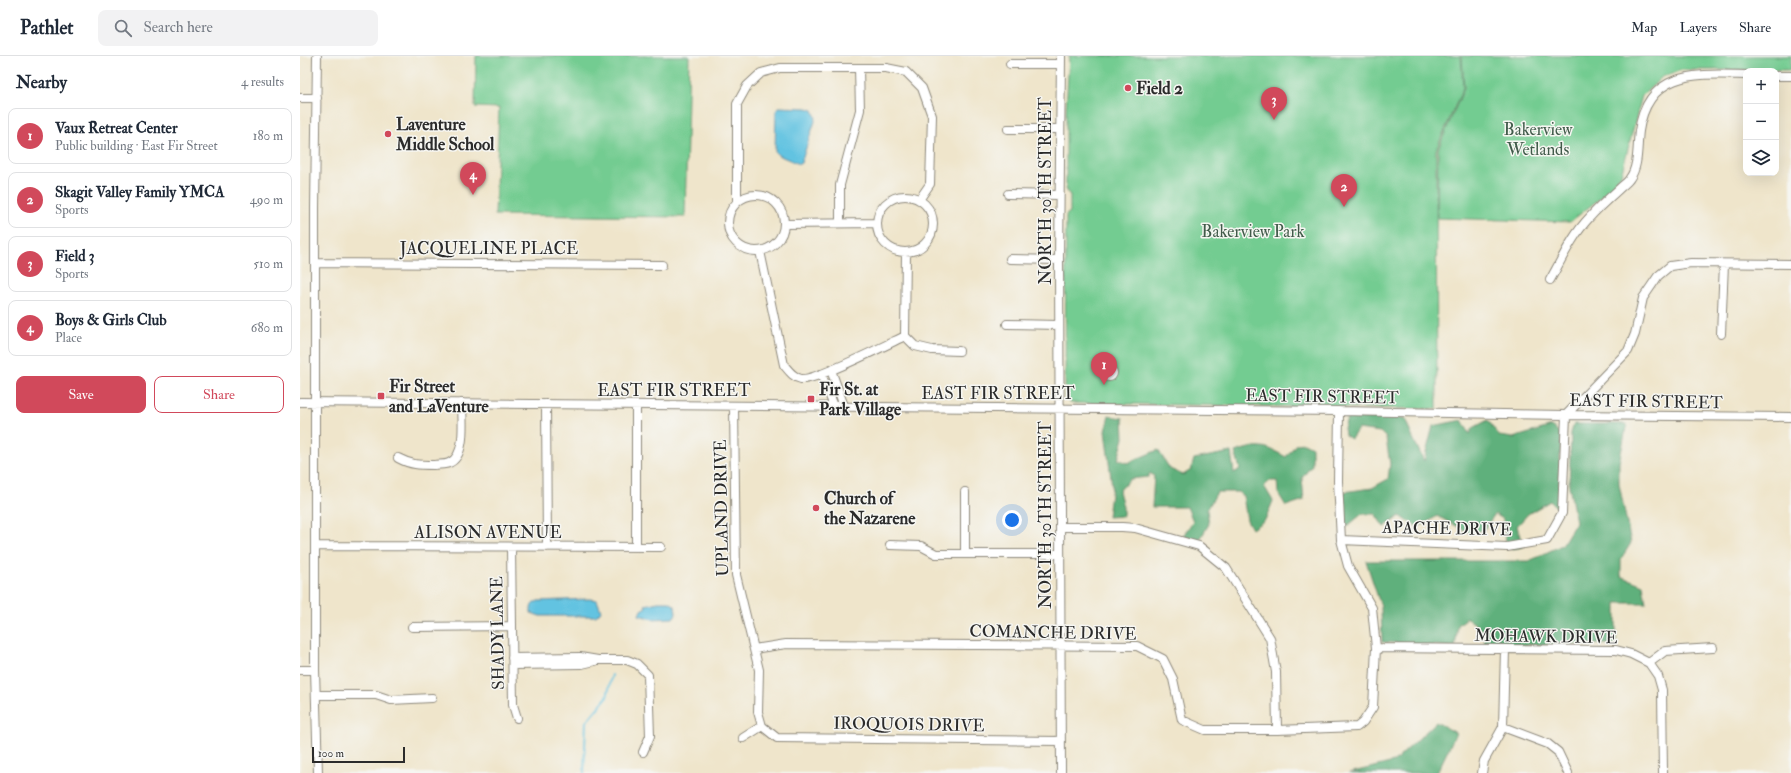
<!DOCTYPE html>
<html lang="en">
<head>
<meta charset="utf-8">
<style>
	:root { --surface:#fff; --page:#f2f2f3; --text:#1f2937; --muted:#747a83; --line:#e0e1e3; --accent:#d1495b }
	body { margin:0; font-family:"IM FELL Double Pica",serif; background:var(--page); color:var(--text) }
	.controls { position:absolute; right:12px; top:12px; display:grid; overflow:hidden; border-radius:8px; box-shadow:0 4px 16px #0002 }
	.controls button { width:36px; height:36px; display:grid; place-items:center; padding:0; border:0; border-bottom:1px solid var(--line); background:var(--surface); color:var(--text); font:20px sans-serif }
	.scale { position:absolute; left:12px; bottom:10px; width:93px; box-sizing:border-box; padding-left:4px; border:2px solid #2b2b2b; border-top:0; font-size:11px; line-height:14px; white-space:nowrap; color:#2b2b2b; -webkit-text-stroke:3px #f6f6f2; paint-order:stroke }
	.you { position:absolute; left:712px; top:464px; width:14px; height:14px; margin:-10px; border:3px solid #fff; border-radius:50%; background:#1a73e8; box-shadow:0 0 0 6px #1a73e833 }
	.badge { display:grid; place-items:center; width:26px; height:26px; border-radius:50%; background:var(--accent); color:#fff; font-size:13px; font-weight:700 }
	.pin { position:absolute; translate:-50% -33px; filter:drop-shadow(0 1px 2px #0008) }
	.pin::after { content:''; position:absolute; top:21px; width:14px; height:12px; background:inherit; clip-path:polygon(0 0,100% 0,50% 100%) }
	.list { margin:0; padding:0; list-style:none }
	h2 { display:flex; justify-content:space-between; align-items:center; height:52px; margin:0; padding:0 16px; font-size:17px }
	h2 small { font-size:13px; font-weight:400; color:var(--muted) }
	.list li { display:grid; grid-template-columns:26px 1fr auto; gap:12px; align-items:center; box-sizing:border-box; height:56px; margin:0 8px 8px; padding:0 8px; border:1px solid var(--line); border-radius:8px }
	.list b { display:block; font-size:15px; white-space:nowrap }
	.list p { margin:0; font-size:13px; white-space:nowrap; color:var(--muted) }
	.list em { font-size:13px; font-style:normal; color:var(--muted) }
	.actions { display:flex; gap:8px; padding:12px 16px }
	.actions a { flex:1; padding:9px 0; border:1px solid var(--accent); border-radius:8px; text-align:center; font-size:14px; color:var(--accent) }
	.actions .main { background:var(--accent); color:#fff }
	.icon { flex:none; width:22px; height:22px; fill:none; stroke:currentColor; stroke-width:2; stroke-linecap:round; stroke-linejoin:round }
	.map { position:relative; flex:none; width:1491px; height:717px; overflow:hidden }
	header { display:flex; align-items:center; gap:24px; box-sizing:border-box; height:56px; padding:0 20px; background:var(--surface); border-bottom:1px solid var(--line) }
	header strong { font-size:19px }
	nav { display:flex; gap:22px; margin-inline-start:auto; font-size:14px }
	.search { width:280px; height:36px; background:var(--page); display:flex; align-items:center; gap:10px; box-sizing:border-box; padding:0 14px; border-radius:8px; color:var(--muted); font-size:15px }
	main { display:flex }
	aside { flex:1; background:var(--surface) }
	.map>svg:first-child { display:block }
	.green { fill:#73cc91; stroke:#4f7c5e }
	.forest { fill:#5eb07b; stroke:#446e53 }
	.water { fill:#62c3e1; stroke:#467786 }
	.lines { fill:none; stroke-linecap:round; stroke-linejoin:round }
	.stream { stroke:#62c3e1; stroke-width:2 }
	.minor-casing { stroke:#8d887b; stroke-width:10 }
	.minor { stroke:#fff; stroke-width:8 }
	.poi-dot { fill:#d1495b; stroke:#f6f6f2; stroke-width:1.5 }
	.labels { text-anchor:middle; stroke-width:3; stroke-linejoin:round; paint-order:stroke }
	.poi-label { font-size:17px; font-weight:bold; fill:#2b2b2b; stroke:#f6f6f2; text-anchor:start }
	.park-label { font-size:17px; fill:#415b4a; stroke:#f6f6f2 }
	.street-label { font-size:17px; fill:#2b2b2b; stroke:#f6f6f2 }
</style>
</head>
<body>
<header>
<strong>Pathlet</strong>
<div class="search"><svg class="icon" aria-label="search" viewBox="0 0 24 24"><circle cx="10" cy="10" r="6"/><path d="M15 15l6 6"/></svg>Search here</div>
<nav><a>Map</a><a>Layers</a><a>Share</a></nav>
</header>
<main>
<aside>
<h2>Nearby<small>4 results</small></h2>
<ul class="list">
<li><span class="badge">1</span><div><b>Vaux Retreat Center</b><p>Public building · East Fir Street</p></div><em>180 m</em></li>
<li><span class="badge">2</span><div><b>Skagit Valley Family YMCA</b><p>Sports</p></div><em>490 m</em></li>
<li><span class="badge">3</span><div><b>Field 3</b><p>Sports</p></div><em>510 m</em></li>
<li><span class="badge">4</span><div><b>Boys &amp; Girls Club</b><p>Place</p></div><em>680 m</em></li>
</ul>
<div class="actions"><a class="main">Save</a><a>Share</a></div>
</aside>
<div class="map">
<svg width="1491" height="717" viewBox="0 0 1491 717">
	<rect width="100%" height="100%" fill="#f6f6f2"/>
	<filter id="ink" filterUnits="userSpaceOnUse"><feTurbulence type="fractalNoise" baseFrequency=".025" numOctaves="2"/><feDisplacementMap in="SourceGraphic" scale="8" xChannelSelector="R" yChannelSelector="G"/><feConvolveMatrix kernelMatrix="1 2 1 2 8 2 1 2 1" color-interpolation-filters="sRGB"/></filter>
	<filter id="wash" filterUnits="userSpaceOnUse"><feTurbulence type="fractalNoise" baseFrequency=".012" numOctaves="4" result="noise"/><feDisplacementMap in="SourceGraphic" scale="16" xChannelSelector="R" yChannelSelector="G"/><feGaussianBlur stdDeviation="0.9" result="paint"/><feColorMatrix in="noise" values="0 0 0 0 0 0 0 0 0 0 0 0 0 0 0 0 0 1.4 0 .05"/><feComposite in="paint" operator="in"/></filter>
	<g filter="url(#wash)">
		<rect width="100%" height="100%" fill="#efe5cb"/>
		<path class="green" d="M176 0H389L385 161 195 159 199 52 175 51Z
			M769 0H1161L1163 32 1136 94 1137 353 770 347 765 342 766 159 770 156V140L766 133V55Z
			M1162 0H1491V14H1382L1362 21 1342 40 1321 119 1303 140 1270 166 1137 162 1138 93 1164 32Z"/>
		<path class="forest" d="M809 360 823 362 824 382 818 403 827 407 858 394 870 413 883 419 891 414 894 403 931 396 934 417 940 413 935 396C960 388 964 389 986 401L996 388 1004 387 1012 391V409L1002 422 1004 444 986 450 978 437 977 425H970L964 430 973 445 965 464 952 473 947 464 943 440 938 436H917L907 454 909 468 899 485 883 480 893 465 887 451H852L854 420 850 417 848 421 830 423 819 435 823 451V460L808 461 812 430 805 375Z
			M1047 362H1105L1111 378 1124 405 1133 370 1162 364 1170 378 1173 372 1188 364 1199 380 1213 382 1252 370 1261 378 1258 453 1250 445 1228 458 1217 470 1223 491 1212 493 1206 486 1203 463 1195 458 1184 473 1172 478 1137 460 1125 468 1116 470 1100 460 1084 471 1075 458H1062L1045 472 1042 449 1044 436 1072 432 1088 423 1090 408 1086 382 1080 376 1058 373 1051 383 1045 379 1044 372Z
			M1274 368H1327L1319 407V428L1331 487 1321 503V520L1343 529 1346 547H1316V588L1185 589 1184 575 1167 562 1158 569 1155 591 1082 586 1081 551 1066 505H1229L1262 489 1276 466 1269 430 1271 377Z
			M1136 666 1156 677 1137 717H1049L1094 706Z"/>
		<path class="water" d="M479 51 507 52 513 54 516 62 501 107 499 108 478 99 475 96 476 55Z
			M289 543 297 544 301 555 296 560H240L231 557C231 550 231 548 238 545Z
			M370 546 375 550 376 558 373 562 353 563 339 559 341 554 346 551 345 549 358 546Z"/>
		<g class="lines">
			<path class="stream" d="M284 717 286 666 307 641 312 619"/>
		</g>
	</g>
	<g filter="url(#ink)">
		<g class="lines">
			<g class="minor-casing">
				<path id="minor" d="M17 0 15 152V614L18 717
					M761 0 759 204 761 717
					M710 8H761
					M1476 20H1491
					M0 42H17
					M708 73H759
					M708 138 759 139
					M428 167a28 28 0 1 1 56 0a28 28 0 1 1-56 0Z
					M577 168a28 28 0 1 1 56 0a28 28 0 1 1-56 0Z
					M437 146V48L447 30 461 17 480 12H586L606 16 622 32 632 60 630 128 619 144
					M540 167V129L560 54 559 12
					M484 168 577 167
					M460 195 484 309C489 315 493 321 501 323 515 325 588 288 605 280L606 196
					M710 203 759 204
					M15 207 362 209
					M1250 224C1262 203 1272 180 1289 162 1298 152 1309 142 1319 133 1323 129 1328 126 1330 122 1339 110 1337 89 1339 75 1348 13 1398 18 1446 19
					M707 268 759 269
					M1421 278 1424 208
					M605 280 615 290 632 294 659 295
					M805 317a4 4 0 1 1 8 0a4 4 0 1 1-8 0Z
					M531 314 544 350
					M521 318 534 350
					M0 346 1039 355 1266 359 1491 361
					M246 348 247 491
					M336 349V491
					M434 350 436 519 459 614 458 656 462 670
					M98 402C111 409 119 409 134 409 138 408 145 409 149 407 167 400 162 363 162 347
					M760 471H822L835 472 899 490 926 512 970 582 976 616 977 674
					M1041 484 1207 491 1247 484 1262 457 1266 359 1328 295 1335 278 1343 242 1358 220 1370 210 1391 207 1491 208
					M590 489 621 490 636 498H760
					M16 490 361 491
					M211 491 213 649 217 662
					M665 498V436
					M112 571 212 570
					M1076 592 1316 594 1331 598 1349 607 1358 620 1362 634 1363 717
					M454 593 486 588 837 590 863 603 873 623 882 664 905 674H977L1057 671 1063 666 1073 651 1076 592 1072 552 1048 510 1041 484 1038 425 1039 355
					M212 602 280 601 298 604H327L337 608 348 619 350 680 343 696
					M1349 607 1365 595 1413 592
					M213 609 282 608 295 605
					M0 614H15
					M16 639H76L91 644 132 642
					M462 670 477 682 761 685
					M1203 671 1248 688 1258 696 1268 717
					M443 682 462 670
					M1182 717 1184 705 1203 671 1205 593"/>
			</g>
			<use href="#minor" class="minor"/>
		</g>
	</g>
	<g class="poi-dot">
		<circle cx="828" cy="32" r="4"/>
		<circle cx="88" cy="78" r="4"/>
		<rect x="77" y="336" width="8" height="8" rx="2"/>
		<rect x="507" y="339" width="8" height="8" rx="2"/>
		<circle cx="516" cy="452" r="4"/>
	</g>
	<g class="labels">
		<g class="poi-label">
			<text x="836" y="38">Field 2</text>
			<text x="96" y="74">Laventure<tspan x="96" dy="20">Middle School</tspan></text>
			<text x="89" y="336">Fir Street<tspan x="89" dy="20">and LaVenture</tspan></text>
			<text x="519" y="339">Fir St. at<tspan x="519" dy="20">Park Village</tspan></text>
			<text x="524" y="448">Church of<tspan x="524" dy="20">the Nazarene</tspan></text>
		</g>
		<g class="park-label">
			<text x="1238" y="79">Bakerview<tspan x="1238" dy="20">Wetlands</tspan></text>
			<text x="953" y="181">Bakerview Park</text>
		</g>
		<g class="street-label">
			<text transform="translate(745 135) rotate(-90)" y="6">NORTH 30TH STREET</text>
			<text x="189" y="198">JACQUELINE PLACE</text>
			<text x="374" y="340">EAST FIR STREET</text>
			<text x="698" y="343">EAST FIR STREET</text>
			<text transform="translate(1022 340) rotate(1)" y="6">EAST FIR STREET</text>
			<text transform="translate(1346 345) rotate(1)" y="6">EAST FIR STREET</text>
			<text transform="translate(421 452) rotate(-91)" y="6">UPLAND DRIVE</text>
			<text transform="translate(745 459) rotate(-90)" y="6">NORTH 30TH STREET</text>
			<text transform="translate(1147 472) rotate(1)" y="6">APACHE DRIVE</text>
			<text x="188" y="482">ALISON AVENUE</text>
			<text transform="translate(753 576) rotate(1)" y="6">COMANCHE DRIVE</text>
			<text transform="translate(197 577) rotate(-91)" y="6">SHADY LANE</text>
			<text transform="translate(1246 580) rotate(1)" y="6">MOHAWK DRIVE</text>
			<text transform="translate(609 668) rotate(1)" y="6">IROQUOIS DRIVE</text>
		</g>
	</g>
</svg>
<div class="controls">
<button>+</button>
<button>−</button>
<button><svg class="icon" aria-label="layers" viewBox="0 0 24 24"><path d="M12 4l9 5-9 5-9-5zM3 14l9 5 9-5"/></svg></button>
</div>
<div class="scale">100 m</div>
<div class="you"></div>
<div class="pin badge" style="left:804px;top:329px">1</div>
<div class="pin badge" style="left:1044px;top:151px">2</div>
<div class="pin badge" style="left:974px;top:64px">3</div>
<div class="pin badge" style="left:173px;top:139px">4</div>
</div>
</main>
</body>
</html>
